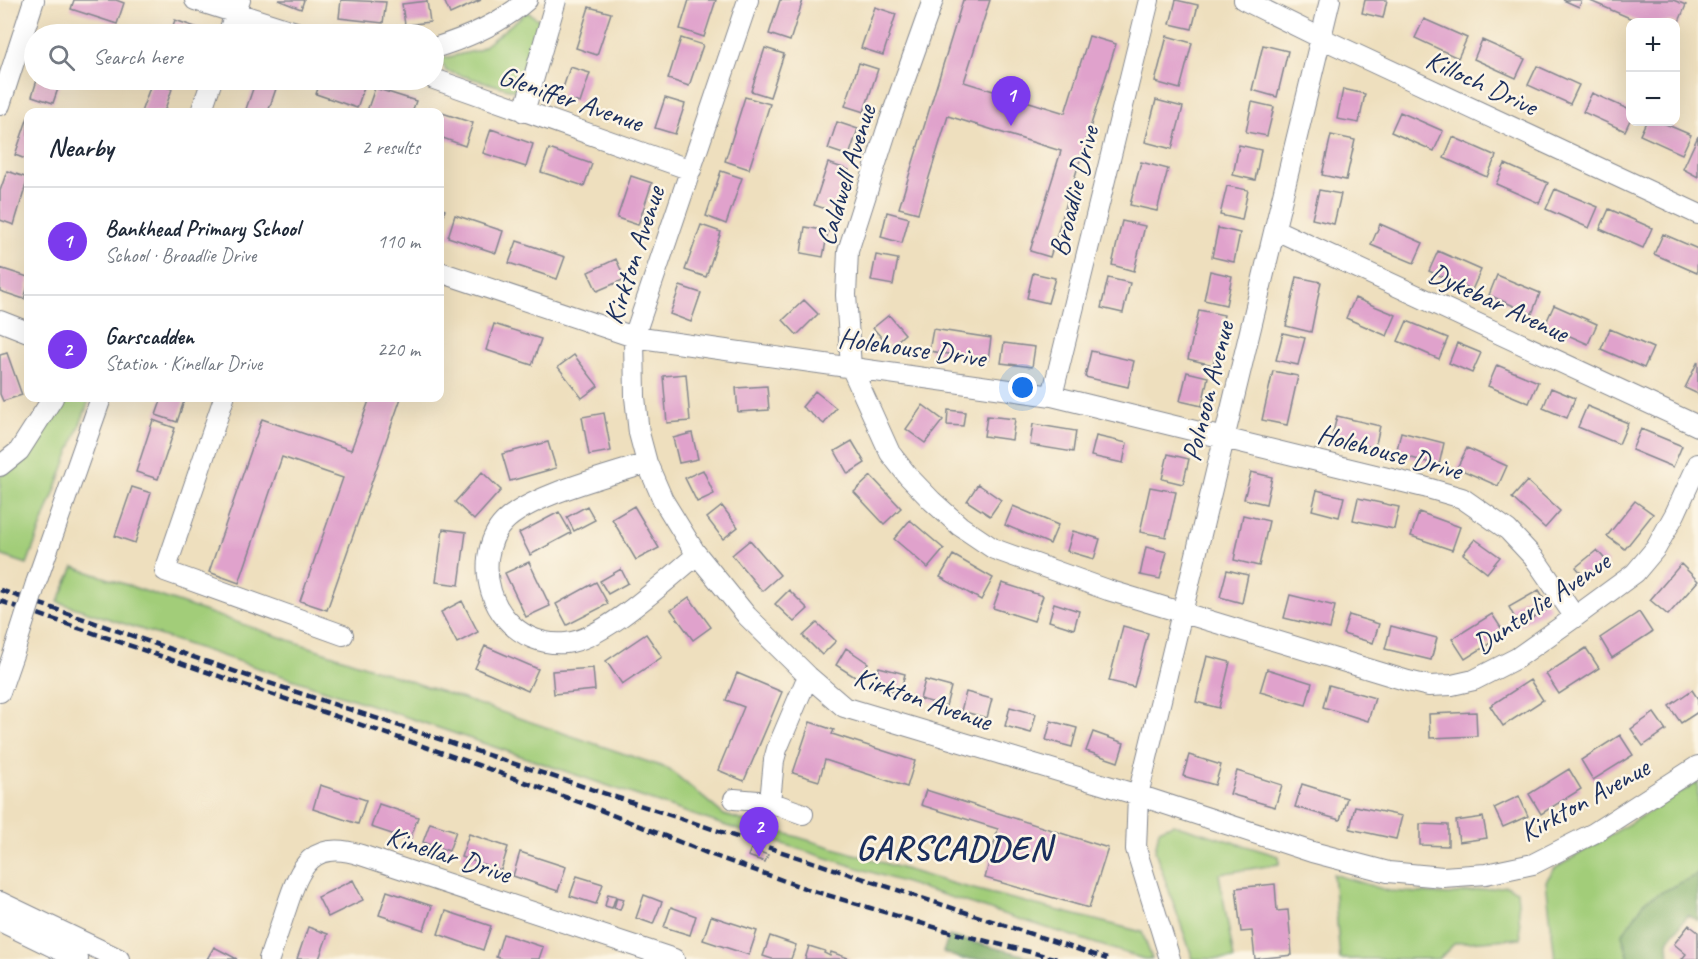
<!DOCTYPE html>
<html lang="en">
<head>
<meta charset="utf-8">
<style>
	:root { --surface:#fff; --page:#f6f6f7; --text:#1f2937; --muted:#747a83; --line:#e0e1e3; --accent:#7c3aed }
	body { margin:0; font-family:Caveat,sans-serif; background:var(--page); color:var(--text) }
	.controls { position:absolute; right:18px; top:18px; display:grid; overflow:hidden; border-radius:12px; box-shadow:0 6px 24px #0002 }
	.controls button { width:54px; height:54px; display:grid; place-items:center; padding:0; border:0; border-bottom:2px solid var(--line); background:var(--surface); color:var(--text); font:30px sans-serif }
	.you { position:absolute; left:1023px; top:388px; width:21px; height:21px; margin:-15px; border:4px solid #fff; border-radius:50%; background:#1a73e8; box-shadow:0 0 0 9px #1a73e833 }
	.badge { display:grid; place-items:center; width:39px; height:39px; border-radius:50%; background:var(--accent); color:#fff; font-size:20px; font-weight:700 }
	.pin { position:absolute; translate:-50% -50px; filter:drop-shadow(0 2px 3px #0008) }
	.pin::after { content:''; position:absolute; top:32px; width:21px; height:18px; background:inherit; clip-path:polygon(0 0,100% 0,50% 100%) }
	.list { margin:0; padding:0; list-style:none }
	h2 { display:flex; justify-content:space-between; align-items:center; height:78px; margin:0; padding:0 24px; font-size:26px }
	h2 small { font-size:20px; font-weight:400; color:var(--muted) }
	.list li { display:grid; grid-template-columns:39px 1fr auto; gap:18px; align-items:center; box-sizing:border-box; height:108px; padding:0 24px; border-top:2px solid var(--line) }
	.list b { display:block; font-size:22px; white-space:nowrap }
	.list p { margin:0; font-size:20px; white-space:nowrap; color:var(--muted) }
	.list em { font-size:20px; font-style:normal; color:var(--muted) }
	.icon { flex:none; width:33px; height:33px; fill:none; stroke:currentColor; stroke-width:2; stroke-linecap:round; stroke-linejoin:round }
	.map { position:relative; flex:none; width:1698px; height:959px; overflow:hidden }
	.search { position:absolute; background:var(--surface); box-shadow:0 6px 24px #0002; left:24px; top:24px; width:420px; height:66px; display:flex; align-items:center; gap:15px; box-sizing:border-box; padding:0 21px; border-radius:33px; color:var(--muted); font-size:22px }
	.panel { position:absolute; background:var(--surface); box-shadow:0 6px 24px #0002; left:24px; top:108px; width:420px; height:294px; border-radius:12px }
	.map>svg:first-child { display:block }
	.green { fill:#a2cd79; stroke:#5e7e6c; stroke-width:1.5 }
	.forest { fill:#81b069; stroke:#4e7064; stroke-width:1.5 }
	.building { fill:#e0a2cc }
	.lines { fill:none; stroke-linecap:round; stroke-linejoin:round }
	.minor-casing { stroke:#84878e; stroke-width:22 }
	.minor { stroke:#fff; stroke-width:20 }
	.rail { stroke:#1b2f5e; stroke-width:4.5; stroke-dasharray:9 4.5; stroke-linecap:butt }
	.minor-bridge-casing { stroke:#84878e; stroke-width:22; stroke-linecap:butt }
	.minor-bridge { stroke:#fff; stroke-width:20 }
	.labels { text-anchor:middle; stroke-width:5; stroke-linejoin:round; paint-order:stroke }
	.street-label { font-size:28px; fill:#1b2f5e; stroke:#fcf5e5 }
	.district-label { font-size:34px; font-weight:bold; letter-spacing:1.5px; fill:#1b2f5e; stroke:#fcf5e5 }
</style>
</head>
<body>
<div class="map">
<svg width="1698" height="959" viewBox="0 0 1698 959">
	<rect width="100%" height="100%" fill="#fcf5e5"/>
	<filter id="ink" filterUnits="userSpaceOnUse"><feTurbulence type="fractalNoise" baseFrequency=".0167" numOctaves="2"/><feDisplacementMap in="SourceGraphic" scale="12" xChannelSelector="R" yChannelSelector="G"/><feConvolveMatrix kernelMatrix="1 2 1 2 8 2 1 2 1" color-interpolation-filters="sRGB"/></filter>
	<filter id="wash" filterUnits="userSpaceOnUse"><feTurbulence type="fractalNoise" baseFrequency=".008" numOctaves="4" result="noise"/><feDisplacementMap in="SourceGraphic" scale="24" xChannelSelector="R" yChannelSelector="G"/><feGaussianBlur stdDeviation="1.35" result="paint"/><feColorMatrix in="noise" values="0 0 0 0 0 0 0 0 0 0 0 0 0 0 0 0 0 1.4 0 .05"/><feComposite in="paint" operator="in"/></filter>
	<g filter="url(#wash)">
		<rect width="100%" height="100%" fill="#eedfbe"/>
		<path class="green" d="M527 12 541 21 516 91 446 71 440 59 479 50Z
			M63 398H90L27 564 0 555V476L21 462 43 431Z
			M74 567 669 769 724 815 954 884 1142 932 1152 959H1144L720 824 383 709 58 602Z
			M1698 782V880L1673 897 1623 943 1647 959H1555L1546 881 1554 869Z
			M1173 824 1279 856V864L1219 874 1234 959H1193L1155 851 1159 830Z
			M1333 874 1389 891 1449 895 1506 886 1517 891 1521 938 1455 943 1439 959H1340Z"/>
		<path class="forest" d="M1698 874V921L1688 915 1668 941 1669 959H1629L1622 935 1646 900Z
			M949 936 1038 959H961L943 952Z"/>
		<g id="blocks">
			<path class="building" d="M74 0H116L124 3 117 24 71 9Z
				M278 0H304L301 9Z
				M341 0 386 2 383 23 339 18Z
				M444 0H481L450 14Z
				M689 0H716L704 37 680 29Z
				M780 0H803L790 41 769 34Z
				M963 0H990L964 82 1065 113 1089 36 1116 44 1050 257 1030 251 1061 151 948 116 918 213 899 208Z
				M1176 0 1198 5 1192 29 1170 24Z
				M1365 0H1387L1383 18 1362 13Z
				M1563 0H1582L1579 7Z
				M1588 0H1673L1686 5 1676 29V22H1639Z
				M427 1 430 22 405 25 402 4Z
				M589 7 611 13 597 55 576 48Z
				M875 7 896 14 883 55 861 48Z
				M1424 19 1467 38 1458 58 1415 38Z
				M175 20 198 28 195 34H170Z
				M1167 36 1192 43 1180 89 1155 82Z
				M681 38 703 45 689 86 668 79Z
				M1482 40 1525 59 1516 78 1474 59Z
				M1263 45 1288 51 1277 97 1252 90Z
				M765 48 784 54 770 97 751 91Z
				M859 63 878 69 864 112 845 106Z
				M1537 66 1579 85 1570 104 1528 85Z
				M570 67 590 73 580 103 560 97Z
				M37 80H61L53 103 32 96Z
				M256 80H279L268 112H245Z
				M321 80H350L365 85 357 108 316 94Z
				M152 82 172 89 164 112H141Z
				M375 88 416 101 412 112H373L367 111Z
				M1343 89 1365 94 1359 123 1337 119Z
				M1592 93 1630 110V120L1625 131 1583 112Z
				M745 97 770 104 749 169 725 161Z
				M665 98 685 104 675 134 655 128Z
				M1156 100 1183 107 1172 149 1145 142Z
				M1252 102 1274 107 1267 136 1246 132Z
				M430 109 473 123 465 146 440 137V112H429Z
				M1400 112 1443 131 1434 151 1391 132Z
				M28 117V160L15 155Z
				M837 122 858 129 849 156 828 149Z
				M1646 122H1661L1691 135 1682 154 1640 135Z
				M491 129 533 144 526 167 483 153Z
				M1331 135 1355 140 1346 180 1322 175Z
				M1698 136V177L1683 169Z
				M1453 137 1496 156 1487 177 1444 158Z
				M1239 145 1261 150 1255 180 1233 175Z
				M549 149 592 164 584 186 541 172Z
				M1141 162 1168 169 1157 211 1130 205Z
				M828 163 849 170 835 212 814 205Z
				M1505 164 1548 183 1539 203 1496 184Z
				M7 171 28 178 14 225 0 220V191Z
				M721 171 742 178 726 224 706 216Z
				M631 176 652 183 638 225 617 218Z
				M1227 186 1248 190 1242 220 1220 215Z
				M1555 189 1598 207 1589 228 1546 209Z
				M1319 190 1341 194 1334 224 1312 219Z
				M440 208 445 210 440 227Z
				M1609 209 1652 228 1643 248 1600 229Z
				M887 212 909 218 902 243 881 237Z
				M455 215 503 231 496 253 448 237Z
				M1122 221 1145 226 1134 271 1112 265Z
				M1380 224 1423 243 1414 263 1371 245Z
				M701 225 721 232 706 277 685 270Z
				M805 227 828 231 823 257 801 253Z
				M1218 228 1240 233 1234 262 1212 257Z
				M1663 234 1698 249 1697 273 1654 254Z
				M517 241 565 257 557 279 509 263Z
				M1438 251 1481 270 1472 290 1429 271Z
				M876 255 898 259 893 285 871 281Z
				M616 259 625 279 597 291 588 272Z
				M0 268 28 277V286L24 299 0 291Z
				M1210 271 1232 276 1226 305 1204 300Z
				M1033 273 1055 278 1048 303 1027 298Z
				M1497 275 1540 293 1532 314 1489 295Z
				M1297 277 1321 282 1311 332 1286 326Z
				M1108 278 1130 283 1123 313 1101 308Z
				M680 286 701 293 691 322 670 314Z
				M1355 298 1396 315 1387 336 1346 318Z
				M804 300 818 314 797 335 783 320Z
				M1554 305 1597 324 1588 344 1545 325Z
				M1199 310 1224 315 1213 365 1188 359Z
				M889 315 905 334 890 347 873 328Z
				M1407 321 1448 338 1439 359 1398 341Z
				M494 324 541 339 532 365 486 350Z
				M933 329 991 338 988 360 929 351Z
				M1610 329 1653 348 1644 368 1601 349Z
				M1283 333 1305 338 1298 365 1276 360Z
				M1004 343 1035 347 1032 367 1001 363Z
				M1457 343 1481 353 1472 373 1449 363Z
				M1091 351 1134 361 1128 387 1085 377Z
				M7 353 22 395 3 401 0 394V355Z
				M574 355 598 386 582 398 558 367Z
				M1698 361V394L1685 388Z
				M1497 365 1538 382 1529 403 1488 386Z
				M1273 371 1298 376 1287 425 1262 420Z
				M1187 372 1208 377 1202 406 1180 401Z
				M686 374 690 421 667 423 663 376Z
				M767 386 769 410 738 412 736 388Z
				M1551 388 1575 398 1567 418 1543 408Z
				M815 391 836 408 824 424 802 407Z
				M162 398H185L177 422 156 415Z
				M370 398H401L327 610 300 601 343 478 282 457 239 583 209 572 262 419 351 450Z
				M923 405 943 420 925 443 906 429Z
				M1587 406 1628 423 1619 444 1578 427Z
				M948 410 965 412 963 426 947 425Z
				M604 413 611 451 589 455 582 417Z
				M987 416 1015 419 1012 440 984 436Z
				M1337 416 1380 426 1375 448 1332 437Z
				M153 420 175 428 158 479 136 472Z
				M1033 424 1076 431 1073 452 1030 445Z
				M1641 429 1682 446 1673 467 1632 450Z
				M1401 432 1444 443 1439 465 1396 454Z
				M692 433 698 459 679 463 673 438Z
				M1096 436 1127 443 1123 463 1091 456Z
				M852 441 865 463 848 474 835 451Z
				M548 442 556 468 510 481 502 454Z
				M1467 448 1507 466 1498 486 1457 468Z
				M1168 454 1189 459 1183 484 1162 479Z
				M703 470 714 494 697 502 685 478Z
				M482 472 501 490 474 520 455 502Z
				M1251 472 1272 477 1266 504 1244 499Z
				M871 476 901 508 884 524 854 492Z
				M1527 481 1560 511 1545 528 1512 498Z
				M978 484 1001 500 990 516 967 501Z
				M132 487 151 493 135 543 115 536Z
				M1150 487 1176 492 1166 537 1140 532Z
				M1317 490 1344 497 1339 517 1312 510Z
				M1358 498 1399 507 1394 529 1353 520Z
				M1635 501 1653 514 1625 549 1607 536Z
				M587 506 595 520 574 531 567 517Z
				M634 506 659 548 636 560 612 519Z
				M722 506 738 527 723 539 707 518Z
				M1013 506 1058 525 1050 544 1005 525Z
				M559 512 571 533 530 555 519 533Z
				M1419 512 1460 527 1452 550 1411 536Z
				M1243 515 1269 521 1259 566 1234 560Z
				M910 520 944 549 928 568 894 539Z
				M443 529 466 532 459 585 436 582Z
				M1073 531 1100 539 1094 559 1067 551Z
				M1475 539 1500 557 1487 573 1463 554Z
				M750 540 780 575 762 591 732 555Z
				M1146 547 1167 552 1160 579 1140 575Z
				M1597 550 1608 563 1587 580 1576 567Z
				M953 555 993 578 981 600 940 577Z
				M529 562 550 606 526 617 505 573Z
				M1681 564 1698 581 1668 615 1650 600Z
				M621 569 628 583 608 594 600 581Z
				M1227 570 1248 575 1242 603 1220 597Z
				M596 582 608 604 567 625 556 604Z
				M1002 583 1043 596 1034 621 993 608Z
				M789 590 808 609 794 622 775 604Z
				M1539 590 1550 608 1519 626 1509 607Z
				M1290 595 1335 606 1330 629 1284 618Z
				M689 597 711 627 693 640 671 610Z
				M462 601 478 632 457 643 441 612Z
				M1054 603 1079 611 1074 629 1049 621Z
				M1639 612 1652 632 1612 658 1600 638Z
				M1492 614 1505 634 1465 659 1452 639Z
				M1349 615 1379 624 1373 643 1343 634Z
				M817 623 836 641 822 655 803 636Z
				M1123 626 1148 633 1134 687 1109 681Z
				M1391 626 1437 638 1431 660 1385 649Z
				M646 634 662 657 622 684 606 661Z
				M485 646 538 669 528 691 475 668Z
				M846 648 868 663 858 679 836 665Z
				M1586 648 1599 668 1559 694 1546 674Z
				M1207 656 1230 662 1219 708 1196 702Z
				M879 667 905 674 900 693 874 686Z
				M593 668 595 690 554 694 552 671Z
				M1267 669 1312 683 1306 705 1260 692Z
				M737 673 782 692 744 781 718 770 744 707 726 700Z
				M925 680 951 687 946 706 920 699Z
				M1530 680 1543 700 1503 726 1490 706Z
				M1329 685 1375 698 1368 721 1323 707Z
				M1692 690 1698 699V712L1681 723 1669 706Z
				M966 692 992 699 987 718 961 711Z
				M1010 707 1036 714 1031 733 1005 726Z
				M1476 712 1477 736 1430 738 1429 714Z
				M1654 713 1666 730 1643 746 1631 729Z
				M1051 721 1077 728 1072 747 1046 740Z
				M810 722 834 730 832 734 915 761 907 787 825 760 819 781 793 773Z
				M1093 732 1124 743 1118 762 1086 751Z
				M1620 735 1633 755 1593 780 1581 760Z
				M1189 755 1221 765 1215 785 1183 776Z
				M1569 769 1581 789 1541 814 1529 794Z
				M1237 771 1282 785 1275 807 1230 794Z
				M1302 784 1347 798 1340 820 1295 807Z
				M320 785 366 800 358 824 313 809Z
				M926 790 1108 848 1089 908 985 878 998 829 921 805Z
				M1519 796 1528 816 1503 827 1494 808Z
				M379 804 418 817 410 840 371 827Z
				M1355 806 1402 816 1396 839 1350 829Z
				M1483 817 1487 838 1459 842 1456 821Z
				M430 823 456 831 449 851 423 842Z
				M1420 824 1448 825V846L1420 845Z
				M469 834 508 847 501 870 461 857Z
				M751 849 768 855 765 862 748 856Z
				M520 852 566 867 558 891 513 876Z
				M577 876 603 884 596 904 570 896Z
				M353 880 363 900 328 917 318 897Z
				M1275 884 1277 911 1288 910 1292 955 1255 959 1252 931 1241 932 1236 888Z
				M387 891 432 906 424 930 379 915Z
				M608 894 616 896 612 908 605 906Z
				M644 895 662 902 653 924 636 918Z
				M617 897 624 899 620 910 614 908Z
				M671 907 696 916 690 935 664 927Z
				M446 911 491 926 483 950 438 934Z
				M711 916 757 931 749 955 703 940Z
				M1689 925 1698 932V959H1682L1686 954 1674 944Z
				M308 927 328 934 319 959H297Z
				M503 934 543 947 539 959H502L496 957Z
				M770 936 796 945 791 959H772L763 956Z
				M809 946 825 951 824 953 830 956 831 952 851 959H805Z
				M214 947 237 959H207Z"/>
		</g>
	</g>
	<g filter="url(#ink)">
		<use href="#blocks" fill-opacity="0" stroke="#84878e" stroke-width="1.5"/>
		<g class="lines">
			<g class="minor-casing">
				<path id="minor" d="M195 0 302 34
					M748 0 634 337 635 397 639 433 647 463 663 500 695 552 747 616 808 676 844 707 1138 795 1312 852 1388 872 1443 877 1486 874 1533 864 1594 833 1698 766
					M933 0 887 129 848 251 846 295 851 367 890 453 908 476 932 501 960 526 994 549 1108 590 1408 681 1429 686 1452 685 1474 680 1517 658 1575 617 1635 573 1656 548 1675 514 1698 464
					M1244 0 1321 38 1698 214
					M228 34 240 0
					M434 48C467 38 500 24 527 0
					M434 79 691 170
					M0 105 34 0
					M201 112 212 80
					M524 112 556 0
					M1276 230 1698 426
					M440 272 634 337 1052 396 1424 487 1462 498 1508 530 1535 559 1575 617
					M0 321 28 332
					M1052 396 1149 0
					M224 398 165 571 343 635
					M647 463C609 476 530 495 504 522 494 532 490 544 488 558 483 605 517 647 566 643 605 639 666 580 697 555
					M0 466 19 451 53 398
					M36 583 101 398
					M0 692 16 646
					M734 799 770 802 803 814
					M770 802 774 760 777 749 808 676
					M0 902 119 959
					M0 921 78 959
					M269 959C275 941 281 924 287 906 300 866 312 839 361 855L674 959
					M1170 959 1136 849 1138 795 1330 0"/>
			</g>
			<use href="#minor" class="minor"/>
			<path class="rail" d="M0 590 248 676 1107 959
				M0 601 475 764 590 806 712 855 807 889 954 933 1058 959"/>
			<g class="minor-bridge-casing">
				<path id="minor-bridge" d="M16 646 36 583"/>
			</g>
			<use href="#minor-bridge" class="minor-bridge"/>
		</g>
	</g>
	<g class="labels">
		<g class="street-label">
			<text transform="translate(1482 82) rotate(25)" y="10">Killoch Drive</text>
			<text transform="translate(571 98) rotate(19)" y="10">Gleniffer Avenue</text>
			<text transform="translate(845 175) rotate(-73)" y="10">Caldwell Avenue</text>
			<text transform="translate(1073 191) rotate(-76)" y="10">Broadlie Drive</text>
			<text transform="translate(633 255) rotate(-72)" y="10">Kirkton Avenue</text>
			<text transform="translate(1499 302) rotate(25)" y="10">Dykebar Avenue</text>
			<text transform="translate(912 347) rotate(8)" y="10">Holehouse Drive</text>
			<text transform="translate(1207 391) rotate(-76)" y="10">Polnoon Avenue</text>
			<text transform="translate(1390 451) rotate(15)" y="10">Holehouse Drive</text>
			<text transform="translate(1541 602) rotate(-34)" y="10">Dunterlie Avenue</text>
			<text transform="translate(923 698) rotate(19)" y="10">Kirkton Avenue</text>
			<text transform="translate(1584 799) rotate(-29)" y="10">Kirkton Avenue</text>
			<text transform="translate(449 854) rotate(18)" y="10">Kinellar Drive</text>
		</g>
		<g class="district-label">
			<text x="954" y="859">GARSCADDEN</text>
		</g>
	</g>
</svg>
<div class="controls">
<button>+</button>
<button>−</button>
</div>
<div class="you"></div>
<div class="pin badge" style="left:1011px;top:126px">1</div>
<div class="pin badge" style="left:759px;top:857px">2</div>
<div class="search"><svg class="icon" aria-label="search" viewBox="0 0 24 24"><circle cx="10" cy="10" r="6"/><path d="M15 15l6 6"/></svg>Search here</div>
<section class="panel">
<h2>Nearby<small>2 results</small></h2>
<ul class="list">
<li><span class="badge">1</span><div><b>Bankhead Primary School</b><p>School · Broadlie Drive</p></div><em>110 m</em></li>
<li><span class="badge">2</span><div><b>Garscadden</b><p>Station · Kinellar Drive</p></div><em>220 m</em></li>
</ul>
</section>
</div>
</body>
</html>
